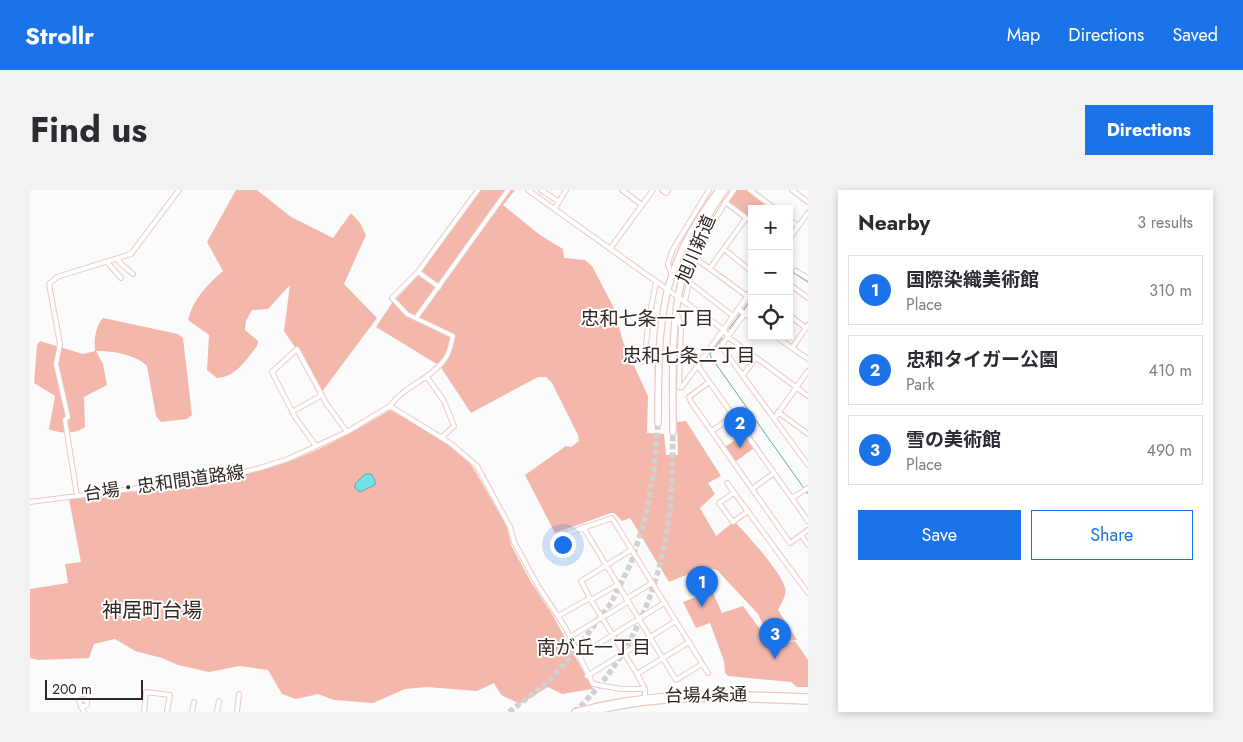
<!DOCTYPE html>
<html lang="en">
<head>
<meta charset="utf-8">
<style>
	:root { --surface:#fff; --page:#f2f2f3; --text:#2b2b33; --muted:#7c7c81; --line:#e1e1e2; --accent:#1a73e8 }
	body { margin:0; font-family:Jost,"Noto Sans JP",sans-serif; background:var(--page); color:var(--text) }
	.controls { position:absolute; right:15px; top:15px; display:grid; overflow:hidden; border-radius:0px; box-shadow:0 2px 8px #0003 }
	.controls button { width:45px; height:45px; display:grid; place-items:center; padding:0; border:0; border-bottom:1px solid var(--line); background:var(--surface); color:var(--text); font:25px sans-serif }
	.scale { position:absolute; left:15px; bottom:12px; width:98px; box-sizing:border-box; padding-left:5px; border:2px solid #322522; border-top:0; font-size:14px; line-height:18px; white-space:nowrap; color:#322522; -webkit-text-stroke:4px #fff; paint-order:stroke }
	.you { position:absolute; left:532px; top:354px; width:18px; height:18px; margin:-12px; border:4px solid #fff; border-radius:50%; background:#1a73e8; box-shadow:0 0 0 8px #1a73e833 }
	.badge { display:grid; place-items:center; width:32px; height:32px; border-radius:50%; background:var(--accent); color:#fff; font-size:16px; font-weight:700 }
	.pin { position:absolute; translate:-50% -41px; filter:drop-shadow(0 1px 2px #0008) }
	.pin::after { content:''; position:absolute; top:26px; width:18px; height:15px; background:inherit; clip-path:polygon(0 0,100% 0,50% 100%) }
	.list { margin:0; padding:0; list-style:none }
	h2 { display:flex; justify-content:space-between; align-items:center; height:65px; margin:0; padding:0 20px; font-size:21px }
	h2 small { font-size:16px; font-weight:400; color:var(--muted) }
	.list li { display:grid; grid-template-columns:32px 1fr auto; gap:15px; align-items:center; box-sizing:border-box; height:70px; margin:0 10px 10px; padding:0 10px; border:1px solid var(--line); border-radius:0px }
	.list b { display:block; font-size:19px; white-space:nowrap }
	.list p { margin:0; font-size:16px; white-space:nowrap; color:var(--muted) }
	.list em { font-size:16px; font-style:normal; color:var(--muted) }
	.actions { display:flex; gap:10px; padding:15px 20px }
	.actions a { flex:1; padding:11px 0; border:1px solid var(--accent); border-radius:0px; text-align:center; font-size:18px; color:var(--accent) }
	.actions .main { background:var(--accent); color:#fff }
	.icon { flex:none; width:28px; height:28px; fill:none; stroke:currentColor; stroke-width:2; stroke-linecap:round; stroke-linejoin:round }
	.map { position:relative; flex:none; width:778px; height:522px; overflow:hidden; border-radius:0px }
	header { display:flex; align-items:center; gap:30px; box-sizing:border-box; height:70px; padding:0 25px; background:var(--accent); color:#fff }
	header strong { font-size:24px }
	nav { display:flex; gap:28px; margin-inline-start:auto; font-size:18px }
	.intro { display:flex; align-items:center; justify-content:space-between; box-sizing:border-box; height:120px; padding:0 30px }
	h1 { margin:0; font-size:35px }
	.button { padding:12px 22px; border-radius:0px; background:var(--accent); color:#fff; font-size:18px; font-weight:700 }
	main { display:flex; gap:30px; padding:0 30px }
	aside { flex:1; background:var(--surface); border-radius:0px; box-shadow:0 2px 8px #0003 }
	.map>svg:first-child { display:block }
	.green { fill:#f3b7ab }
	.water { fill:#6fe1e5; stroke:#5da9aa }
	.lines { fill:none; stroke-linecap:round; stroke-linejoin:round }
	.stream { stroke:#5da9aa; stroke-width:1 }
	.highway-tunnel { stroke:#d3d0d0; stroke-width:5.5; stroke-dasharray:5.5 3; stroke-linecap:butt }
	.minor-casing { stroke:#edc9c2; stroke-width:6 }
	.highway-casing { stroke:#edc9c2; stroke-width:8 }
	.minor { stroke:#fff; stroke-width:4 }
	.highway { stroke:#fff; stroke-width:5.5 }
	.labels { text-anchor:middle; stroke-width:4; stroke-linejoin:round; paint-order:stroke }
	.street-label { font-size:18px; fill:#322522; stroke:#fff }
	.neighbourhood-label { font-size:19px; fill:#322522; stroke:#fff }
	.quarter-label { font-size:20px; fill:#322522; stroke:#fff }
</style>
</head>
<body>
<header>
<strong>Strollr</strong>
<nav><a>Map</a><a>Directions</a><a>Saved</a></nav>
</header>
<div class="intro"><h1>Find us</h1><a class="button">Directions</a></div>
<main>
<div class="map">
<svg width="778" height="522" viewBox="0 0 778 522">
	<rect width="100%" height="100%" fill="#fbfbfb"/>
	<path class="green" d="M206 0H227L261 27 303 48 321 23 330 33 336 45 314 94 347 128 291 203 273 169 254 141 260 95 238 119 222 120 216 131 215 140 228 151 227 156C216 170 206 187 187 188L177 180 179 145 158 130C163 109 177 95 193 81L177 52Z
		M451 0H485L473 15 510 45 533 59 534 68 555 70 562 76 584 118 593 152 618 206 617 243 634 244 636 265H648L647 232 656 231 691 286 678 293 685 304 670 318 686 346 702 333H706C718 346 752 383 755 398 757 405 751 414 748 420L767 450 742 453 728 424 687 380 676 377 639 392 600 328 592 331 584 323H581L525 343 495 285 536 256 541 257 549 251 548 245 522 193 516 187H508L441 223 410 176 346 137 362 113 386 88Z
		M706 0H716L734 13 730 19H722V31L697 12Z
		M73 128 148 144 153 148 162 225 157 229 131 232 126 226 117 176C105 164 82 161 66 161L73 174 77 195 54 207 55 237C46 244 29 244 19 239L25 206 4 193 7 155 10 151 53 164 65 161C64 150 65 137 73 128Z
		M360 220 403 243 436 269 444 279 477 337 481 355 501 392 522 424 563 499 532 504 518 497 490 514 471 505 464 493 447 501 397 497 375 499 343 513 304 510 288 504 266 509 252 504 238 480 210 476 179 482 148 475 132 468 105 461 85 449 64 454 59 468 8 470 0 468V399L38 393 35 374 51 372 39 309C103 301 170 298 232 280 278 268 320 244 360 220Z
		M714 244 724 258 705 272 695 257Z
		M675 385 692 423 713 416 741 454 765 451 778 470V497H767L761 492 698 486 695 483 694 471 680 433 666 438 653 412 676 403 670 386Z"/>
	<path class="water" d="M335 284H341L345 290V295L330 302 325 298V294Z"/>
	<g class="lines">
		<path class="stream" d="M759 80 778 92
			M713 120 722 108
			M699 139 711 123
			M692 148 680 164 681 167 778 304"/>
		<path class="highway-tunnel" d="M479 522 519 491 538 470 581 413 601 373 616 326 624 280 628 233
			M544 522C601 471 633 393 640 317 643 292 642 267 643 242"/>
		<g class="minor-casing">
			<path id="minor" d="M498 0 694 140 698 147 778 206
				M511 0 528 11
				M592 0 612 15
				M632 0 636 3 638 0
				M720 0 745 19
				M762 0 778 12
				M695 12 722 32
				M525 18 536 0
				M759 30 768 36
				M759 49 778 23
				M580 59 623 0
				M694 59 722 82
				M665 68 717 106
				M88 69 90 73 103 84
				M77 72 91 88
				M680 78 716 28
				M766 81 778 88
				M388 82 409 97
				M641 83 638 74 642 61 679 0
				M659 92 703 126
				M759 94 778 108
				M655 111C663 69 679 35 704 0
				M722 114 691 156 778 275
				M708 119 722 129
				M647 124 651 136 649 197H652L722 100
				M759 125 776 138
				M386 128 478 0
				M745 146 778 169
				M762 158 778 135
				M614 172 619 128 626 92
				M668 176 778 331
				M713 185 726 168
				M397 187 414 211 424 236 411 248
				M679 192 659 207 661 212 760 353 778 340
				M360 216 420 253 447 276 480 337 484 352 508 396 535 437 563 494 591 499H615
				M262 222 292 205
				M748 222 778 244
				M744 229 778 181
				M682 241 713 219
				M286 256 265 227 242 182 267 159 296 213 317 242
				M697 293 778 403
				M722 299 744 283
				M704 303 689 313 703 332 718 321
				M47 306 35 230 38 227 26 174 30 154 19 94 27 87 101 64 149 0
				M762 308 778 298
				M0 312 194 287 230 278 258 269 317 242 360 216C374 196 401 189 415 169 420 163 421 153 423 146L377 124 362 108 388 82 448 0
				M553 337 646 490 672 474
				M771 345 778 355
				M527 347 582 328 678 483
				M601 360 551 391 561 410 607 484 615 499V509
				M596 409 622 393
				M561 410 587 395
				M528 426 560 408
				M540 447 598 412
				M549 466 634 413
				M607 484 659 452
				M557 486 646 431
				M51 517 57 515V511L52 509 49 511 54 522
				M114 522 116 502 140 505 137 522
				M162 522 164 512
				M187 522 189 511
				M207 522 209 504"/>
		</g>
		<g class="highway-casing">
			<path id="highway" d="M628 233C629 133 626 84 689 0
				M643 242C643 149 636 79 695 0
				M545 522C626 500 696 504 778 507
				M562 522C633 503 705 508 778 511"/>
		</g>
		<use href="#minor" class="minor"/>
		<use href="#highway" class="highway"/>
	</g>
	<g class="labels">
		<g class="street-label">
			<text transform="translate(666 59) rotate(-67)" y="6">旭川新道</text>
			<text transform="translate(134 293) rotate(-8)" y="6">台場・忠和間道路線</text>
			<text transform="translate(676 505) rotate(-1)" y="6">台場4条通</text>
		</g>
		<g class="neighbourhood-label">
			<text x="617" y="135">忠和七条一丁目</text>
			<text x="659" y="172">忠和七条二丁目</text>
			<text x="564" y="464">南が丘一丁目</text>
		</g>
		<g class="quarter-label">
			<text x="122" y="427">神居町台場</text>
		</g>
	</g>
</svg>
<div class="controls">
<button>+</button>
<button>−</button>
<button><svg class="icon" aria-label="locate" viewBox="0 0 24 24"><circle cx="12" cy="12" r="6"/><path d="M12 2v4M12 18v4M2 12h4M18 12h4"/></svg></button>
</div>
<div class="scale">200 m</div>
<div class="you"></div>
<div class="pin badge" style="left:672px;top:417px">1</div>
<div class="pin badge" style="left:710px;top:258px">2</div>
<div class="pin badge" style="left:745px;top:469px">3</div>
</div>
<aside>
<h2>Nearby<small>3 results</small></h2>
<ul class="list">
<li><span class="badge">1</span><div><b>国際染織美術館</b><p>Place</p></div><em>310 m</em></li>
<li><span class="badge">2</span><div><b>忠和タイガー公園</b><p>Park</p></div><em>410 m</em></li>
<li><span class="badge">3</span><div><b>雪の美術館</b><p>Place</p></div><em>490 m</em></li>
</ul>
<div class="actions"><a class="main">Save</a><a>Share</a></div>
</aside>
</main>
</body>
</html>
